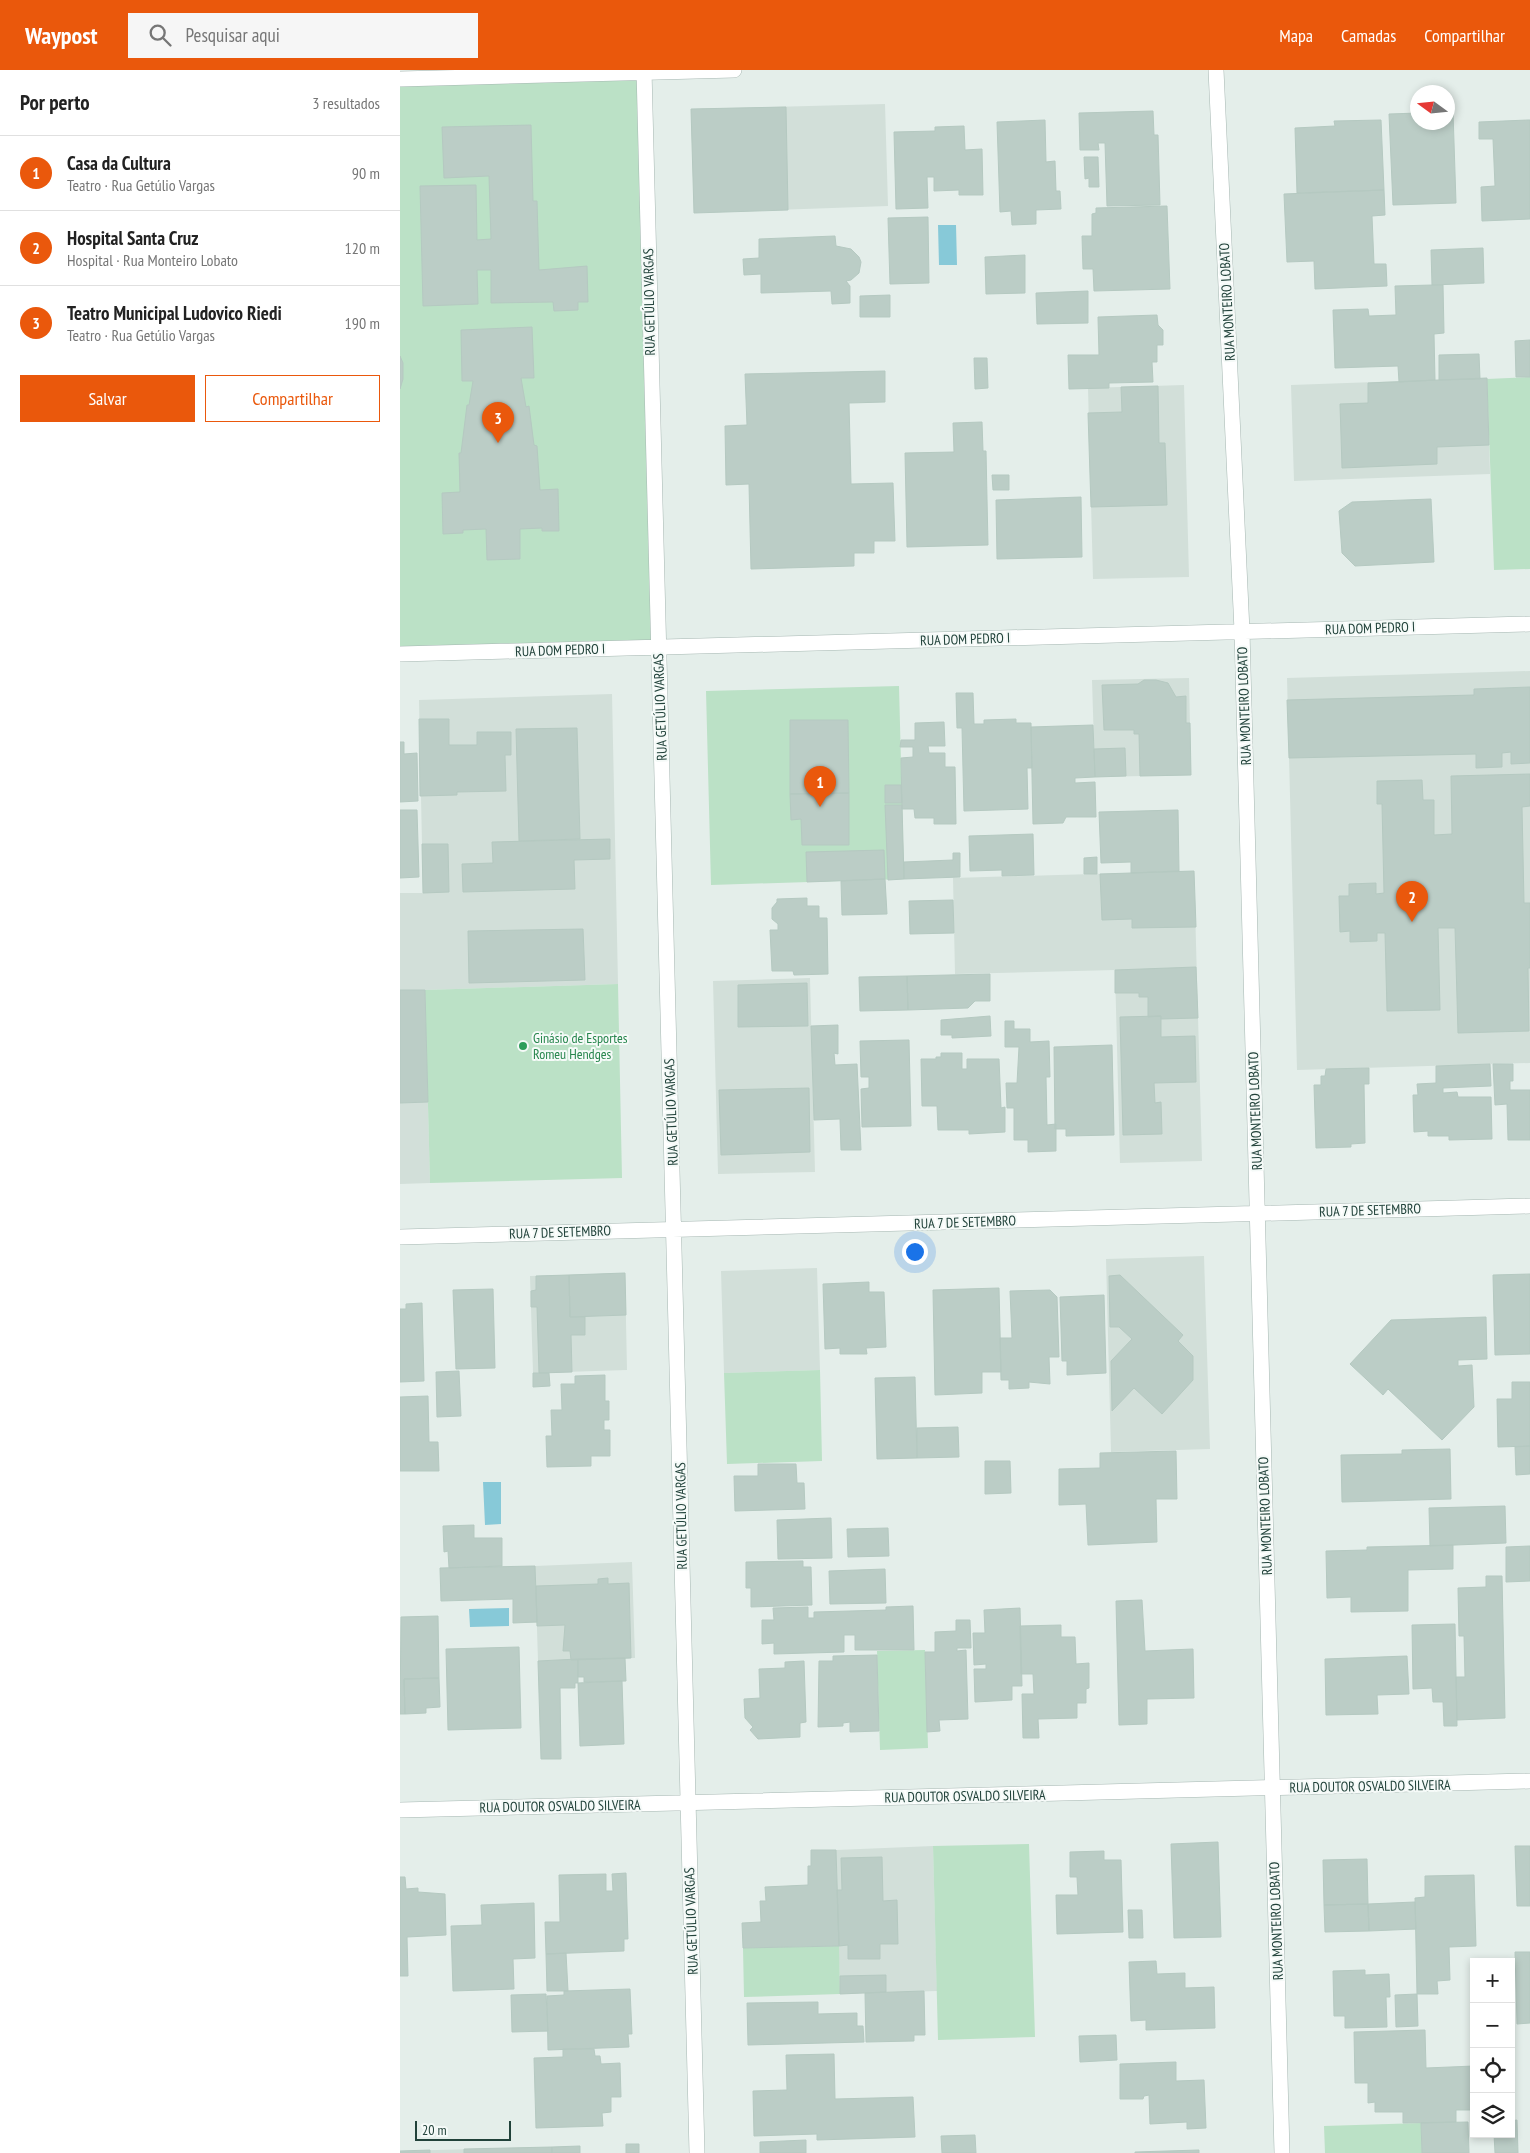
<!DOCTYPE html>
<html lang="pt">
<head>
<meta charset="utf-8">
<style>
	:root { --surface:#fff; --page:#f6f6f6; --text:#222; --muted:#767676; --line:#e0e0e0; --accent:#ea580c }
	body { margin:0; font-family:"PT Sans Narrow",sans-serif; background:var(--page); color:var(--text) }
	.controls { position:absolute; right:15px; bottom:15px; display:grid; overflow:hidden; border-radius:0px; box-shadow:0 2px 8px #0003 }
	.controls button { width:45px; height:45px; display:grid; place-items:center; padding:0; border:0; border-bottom:1px solid var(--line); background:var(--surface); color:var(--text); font:25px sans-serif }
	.compass { position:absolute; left:1010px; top:15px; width:45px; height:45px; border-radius:50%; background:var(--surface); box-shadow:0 2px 8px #0003; rotate:285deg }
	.scale { position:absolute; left:15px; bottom:12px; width:96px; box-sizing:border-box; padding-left:5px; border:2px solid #21423a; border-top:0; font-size:14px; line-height:18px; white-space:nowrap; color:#21423a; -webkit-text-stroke:4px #f5faf8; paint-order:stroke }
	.you { position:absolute; left:514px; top:1181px; width:18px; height:18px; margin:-12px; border:4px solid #fff; border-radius:50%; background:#1a73e8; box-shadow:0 0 0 8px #1a73e833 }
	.badge { display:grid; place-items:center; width:32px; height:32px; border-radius:50%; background:var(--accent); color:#fff; font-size:16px; font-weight:700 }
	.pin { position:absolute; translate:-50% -41px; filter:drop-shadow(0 1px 2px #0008) }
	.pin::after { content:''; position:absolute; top:26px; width:18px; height:15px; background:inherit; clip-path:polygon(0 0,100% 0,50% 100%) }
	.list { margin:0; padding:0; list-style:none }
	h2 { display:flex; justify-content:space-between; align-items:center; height:65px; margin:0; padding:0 20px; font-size:21px }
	h2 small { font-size:16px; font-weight:400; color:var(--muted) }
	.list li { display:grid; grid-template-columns:32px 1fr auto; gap:15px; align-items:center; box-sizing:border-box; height:75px; padding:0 20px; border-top:1px solid var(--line) }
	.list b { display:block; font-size:19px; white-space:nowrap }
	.list p { margin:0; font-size:16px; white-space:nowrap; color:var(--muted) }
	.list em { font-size:16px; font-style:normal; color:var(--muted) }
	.actions { display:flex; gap:10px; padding:15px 20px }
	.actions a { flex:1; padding:11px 0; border:1px solid var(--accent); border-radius:0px; text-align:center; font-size:18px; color:var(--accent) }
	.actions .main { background:var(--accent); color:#fff }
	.icon { flex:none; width:28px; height:28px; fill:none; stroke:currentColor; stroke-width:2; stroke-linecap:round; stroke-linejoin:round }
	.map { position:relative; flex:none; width:1130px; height:2083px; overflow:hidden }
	header { display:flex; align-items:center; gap:30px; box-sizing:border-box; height:70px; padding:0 25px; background:var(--accent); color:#fff }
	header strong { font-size:24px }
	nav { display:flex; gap:28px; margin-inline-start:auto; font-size:18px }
	.search { width:350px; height:45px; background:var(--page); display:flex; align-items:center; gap:12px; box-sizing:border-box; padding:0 18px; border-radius:0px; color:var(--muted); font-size:19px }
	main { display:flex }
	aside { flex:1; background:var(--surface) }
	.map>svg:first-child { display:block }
	.built { fill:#d2dfd9 }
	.green { fill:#bbe1c6 }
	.water { fill:#87c9d8 }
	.building { fill:#bbcdc6; stroke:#b5c9c1 }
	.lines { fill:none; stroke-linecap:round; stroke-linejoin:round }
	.street-casing { stroke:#a6b7b2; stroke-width:16 }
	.street { stroke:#fff; stroke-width:15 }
	.leisure-dot { fill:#2e9e5b; stroke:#f5faf8; stroke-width:2 }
	.labels { text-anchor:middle; stroke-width:4; stroke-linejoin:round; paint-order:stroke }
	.street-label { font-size:14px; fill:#21423a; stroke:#f5faf8 }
	.leisure-label { font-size:14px; fill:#27864d; stroke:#f5faf8; text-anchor:start }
</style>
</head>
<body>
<header>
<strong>Waypost</strong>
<div class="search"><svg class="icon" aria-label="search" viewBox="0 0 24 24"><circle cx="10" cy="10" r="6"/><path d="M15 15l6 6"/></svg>Pesquisar aqui</div>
<nav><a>Mapa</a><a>Camadas</a><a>Compartilhar</a></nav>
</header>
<main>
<aside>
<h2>Por perto<small>3 resultados</small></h2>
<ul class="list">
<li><span class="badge">1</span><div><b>Casa da Cultura</b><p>Teatro · Rua Getúlio Vargas</p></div><em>90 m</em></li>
<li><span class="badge">2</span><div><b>Hospital Santa Cruz</b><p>Hospital · Rua Monteiro Lobato</p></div><em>120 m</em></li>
<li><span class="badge">3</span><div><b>Teatro Municipal Ludovico Riedi</b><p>Teatro · Rua Getúlio Vargas</p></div><em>190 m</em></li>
</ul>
<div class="actions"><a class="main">Salvar</a><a>Compartilhar</a></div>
</aside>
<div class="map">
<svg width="1130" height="2083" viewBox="0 0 1130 2083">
	<rect width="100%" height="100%" fill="#e4eeea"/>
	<path class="built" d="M485 34 488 136 294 143 291 39Z
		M1087 308 1090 404 894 411 891 315Z
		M784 315 789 507 693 509 688 318Z
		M1130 601V993L897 1000 887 608Z
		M789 608 791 705 695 707 692 610Z
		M212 624 218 914 25 920 30 1113 0 1114V823H23L19 630Z
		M794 801 802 1091 720 1093 715 900 555 904 553 808Z
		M410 908 415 1102 318 1104 313 911Z
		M804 1186 810 1379 711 1382 706 1189Z
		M417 1198 420 1300 324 1303 321 1201Z
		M225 1203 227 1300 133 1303 130 1206Z
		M232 1492 235 1588 138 1591 135 1496Z
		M533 1776 537 1921 440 1924 436 1780Z
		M151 2077 152 2083H0V2081Z"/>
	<path class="green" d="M244 2 258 577 0 584V9Z
		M1130 307V499L1094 500 1087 309Z
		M499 616 504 809 311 815 306 621Z
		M218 914 222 1108 30 1113 25 920Z
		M420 1300 422 1391 327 1394 324 1303Z
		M525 1580 528 1678 480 1680 477 1581Z
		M629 1774 635 1967 538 1970 533 1776Z
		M439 1876 440 1924 344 1927 343 1878Z
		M1021 2053 1022 2083H925L924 2056Z"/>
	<path class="water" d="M538 155H556L557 195H539Z
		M83 1412H101V1454L85 1455Z
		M109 1538V1556L70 1557 69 1539Z"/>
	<path class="building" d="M386 37 388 140 294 143 291 39Z
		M753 41 754 65H758L760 135 707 136 705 73H698L699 80H680L679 43Z
		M1048 42H1053L1056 133 993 135 989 44 1018 43V52H1048Z
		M645 50 646 92 655 91 656 121H660L661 139 636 140V154L612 155 611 141 600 142 597 52Z
		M981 50 984 120 897 123 895 58 935 56 934 51Z
		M1128 50H1130V149L1082 151 1081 117 1095 116 1093 69H1079V52Z
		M131 55 133 131H137L139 200 187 196 188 232H178V240L154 241 153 232 91 233V200H77L78 234 23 236 20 116 76 115 77 170 91 169 89 106 44 108 42 57Z
		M564 56 565 80 582 79 583 125H559V120L534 121V107H527L528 138 496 139 494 62 535 61V57Z
		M684 87H698L699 117H689V108L685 109Z
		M984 120 985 145 972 146 974 194H986L987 216 915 219 914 191 887 192 884 124Z
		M767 136 770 219 694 221 693 199H683L682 166H692V144L696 143V138Z
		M528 147 529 213 490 214 488 148Z
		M435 166 436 176 451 179 459 187 461 192 459 203 451 210 446 211 450 216V233L432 234 431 221 361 223V204L344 205 343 189 359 188V169Z
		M1083 178 1084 213 1032 215 1031 180Z
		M625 185V223L586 224 585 187Z
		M1032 215H1043L1044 263 1034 264 1035 310 999 312 998 296 935 298 933 240 968 239 969 246 996 245 995 216Z
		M688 221V253L637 254 636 223Z
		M490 225V247H460V226Z
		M757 245 758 255 763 260V275H757V292H752L753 312 709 313V318L669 319 668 285H699L698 247Z
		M132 257 134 308H121L126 337 129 336 134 375 137 376 140 420 158 419 159 461H142V458L120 459V489L87 490 86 459 63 460V463L43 464 42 423 60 422 59 383H61L67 335H69L73 311H62L61 260Z
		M1130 270V307H1116L1115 271Z
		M1079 284 1080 309 1039 310V285Z
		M0 286 3 293V309L0 319Z
		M574 288H587L588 318 575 319Z
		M485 301V332L449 333 451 414 493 413 495 471H474V483H454V496L351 499 349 414 326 415 325 356 347 355 345 304Z
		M1087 308 1089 375 1037 377V394L942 398 940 334 968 333V313Z
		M758 316 759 373H765L767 435 691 437 688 343 722 342 721 317Z
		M582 352 583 381H586L588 475 507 477 505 383 554 382 553 353Z
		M592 405H609V420H593Z
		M681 427 682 487 597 489 596 430Z
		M1031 429 1034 492 955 496 942 483 939 441 952 432Z
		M744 610H756L768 613 776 627 786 626V653H790L791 705 740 706 739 664H734V660H704L702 615 738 614Z
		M1130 617V693L1111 694V682L1102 683V697L1076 698V684L889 688 887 630 1074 625V619Z
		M556 623H573L574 654H584V650L616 649V653H631L632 698H627L628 739 564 741 562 658H557Z
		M19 649H49V675H77V662H111V685H105L106 721 57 722V725L20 726Z
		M390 650H448L449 723 390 724Z
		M544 652 545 676H528L529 683H545V697H555L556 754H534V748H515L514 739H502L501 688 513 687V677H500L501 670H515V653Z
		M693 655 695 707 675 708V713L695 712 696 747H666L663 753 633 754 631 657Z
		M177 658 180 769 119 771 116 659Z
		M0 672H4V684L17 683 18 731 0 732Z
		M725 678 726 706 695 707 694 679Z
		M1130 704V736L1122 737 1124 833H1130V898H1128L1129 961 1058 963 1055 858H1038L1040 940 987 941 985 863H977V871L950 872V861L940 862 939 826H949V814L976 813V824L984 823 982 734H977V711L1022 710 1023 730H1034V765L1052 764 1051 706Z
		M485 715H501L502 733H485Z
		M449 723V775H402L401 749 391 750 390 724Z
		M485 735H502L504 809 488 810Z
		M0 740H17L19 807 0 808Z
		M778 740 779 801 731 803V792L701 793 699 742Z
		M633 764 634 805 602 806V800L570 801 569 766Z
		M210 769V789L174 790 175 819 63 822 62 794 93 793 92 772Z
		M22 774H48L49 822 23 823Z
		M484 780 485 809 407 812 406 782Z
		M553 783H560V807L504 809V792L553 790Z
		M697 787V804H684V788Z
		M794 801 796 857 732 858V849L702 850 700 804Z
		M485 809 487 844 442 845 441 811Z
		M407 828V836H419V848H427L428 904 394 905 393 901H372L370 860H378V854L372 849V838L377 832V829Z
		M553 830 554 863 510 864 509 831Z
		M183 859 185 910 69 913 68 861Z
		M796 897 798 948 761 949V946L748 947V927H739V923H715V900Z
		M590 904V931H575L568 938 508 940 507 906Z
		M507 906 508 940 460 941 459 907Z
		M407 913 408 956 338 957V915Z
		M0 920H25L28 1032 0 1033Z
		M590 946 591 966 552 968V965H541V950Z
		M761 946V967L795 966 796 1012 754 1013 755 1033 761 1032 762 1064 723 1065 720 947Z
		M605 951H614V959H630V972L649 971 650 1007H646L647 1055 656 1054V1081L628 1082V1070H614V1038H607L606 1013H617L619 977H605Z
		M438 955V984L434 983 435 995 457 994 461 1080H441L440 1049 414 1050 411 956Z
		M509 970 511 1056 462 1057 461 1019 469 1018V1007H461L460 971Z
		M712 975 714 1065 666 1066V1059H655L654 977Z
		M541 983H562V999H567V989H599L601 1038 605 1037V1062L569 1064V1060H538L537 1036H522L521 989H536V987H541Z
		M1090 994 1091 1016 1043 1018V1023L1057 1022 1058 1027H1091L1092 1069 1049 1070V1066H1028V1061L1014 1062 1013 1025H1018L1017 1014 1036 1013V996Z
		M1093 994H1113V1011H1110V1020H1130V1070H1108L1107 1034 1095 1035Z
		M969 998V1014H964L965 1073 951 1074V1077L916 1078 914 1015H921V1006H925L926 999Z
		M409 1018 410 1082 321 1085 319 1020Z
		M225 1203 226 1245 170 1247 169 1205Z
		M1130 1204V1284L1095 1285 1093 1205Z
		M169 1205 170 1247H185V1265H171L172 1302 139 1303 137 1237H131V1221L136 1220V1206Z
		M720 1205 783 1265 778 1271 793 1286V1310L762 1344 734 1318 712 1341 711 1291 732 1269 719 1257H710L709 1206Z
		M469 1212V1222H484L486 1277 466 1278 467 1284H440V1278L425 1279 423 1214Z
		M599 1218 601 1302H582V1323L535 1325 533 1220Z
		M93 1219 95 1298 56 1299 53 1220Z
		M650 1220 657 1227 659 1287H649L650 1314 629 1312V1318L609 1319V1310H601L600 1268H612L610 1221Z
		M704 1225 706 1303 667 1305V1291H662L660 1227Z
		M22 1233 24 1311 0 1312V1239H6V1234Z
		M1086 1247 1087 1289 1058 1290V1296L1072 1295 1074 1337 1042 1370 988 1319 983 1325 950 1294 991 1250Z
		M59 1301 61 1346 37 1347 36 1302Z
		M133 1303H149L150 1316 133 1317Z
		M205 1305V1331H209V1350H204V1360H210V1386H191V1396L147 1397 146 1366H152L151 1340H162L161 1314H175V1306Z
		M515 1307 517 1388 477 1389 475 1308Z
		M1112 1312H1130V1376L1098 1377 1097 1329H1112Z
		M28 1326 29 1372H38L39 1401H0V1327Z
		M558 1357 559 1387 517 1388V1358Z
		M1130 1376V1404L1116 1405 1115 1377Z
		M1050 1379 1051 1429 942 1432 941 1385 1002 1384V1380Z
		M776 1381 777 1429H756L757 1472 688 1475 686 1434 659 1435V1399L700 1398V1383Z
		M585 1391H610L611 1423 585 1424Z
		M358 1394H396L397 1413H404L405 1439 335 1441 334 1406H358Z
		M1105 1436 1106 1473 1030 1476 1029 1438Z
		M431 1448 432 1488 378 1489 377 1450Z
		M74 1455V1468H102V1496L49 1498 48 1481 44 1482 43 1456Z
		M488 1458 489 1486 448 1487 447 1459Z
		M1053 1475V1499L1008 1500V1541L951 1542V1527L927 1528 926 1481 967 1480V1477Z
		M1130 1476V1511L1106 1512V1477Z
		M403 1491V1497H411L412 1535 351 1537V1518H346V1492Z
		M135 1496 137 1552 113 1553V1529L41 1531 40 1498Z
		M485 1499 486 1533 430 1534 429 1501Z
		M1086 1506H1102L1105 1648 1057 1650 1056 1607H1065L1064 1566H1059L1058 1518 1086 1517Z
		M208 1508V1514L229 1513 231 1588 171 1590 170 1581H163L165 1555 137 1556 136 1516 198 1514V1509Z
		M742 1530 745 1581 793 1579 794 1628 747 1629V1654L719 1655 716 1531Z
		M513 1536 514 1580H455V1565H444V1582L374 1584V1573L362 1574V1550H374L373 1538 408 1537V1548H414V1542L486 1540V1537Z
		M620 1538 622 1616H612V1630L575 1632 574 1599H586V1594L574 1595 573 1563H585L584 1540Z
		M38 1546 39 1608 4 1609 5 1644H0L1 1547Z
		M556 1550H570L571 1578H557V1581L566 1580 568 1649 539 1650 540 1661 527 1662 525 1582H535V1562L556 1561Z
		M1055 1554 1057 1656H1044L1043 1632H1033L1032 1618 1013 1619 1012 1555Z
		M661 1555V1567H675L676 1594 689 1593V1618L686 1619V1633H677V1648L638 1649 639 1668H623L622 1624H634L633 1604H621L620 1556Z
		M119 1577 121 1658 48 1660 46 1579Z
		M477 1585 479 1661 450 1662V1652L443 1653V1656L418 1657 419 1591H433V1586Z
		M1007 1586 1009 1624 977 1625 978 1644 926 1645 925 1589Z
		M225 1588 226 1611 184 1612V1607H178V1589Z
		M178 1589V1613H175V1618H160L161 1689H141L138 1591Z
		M404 1591 406 1652 400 1653V1667L358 1669 350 1660 353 1657 345 1648 344 1629 360 1628 359 1599 385 1598V1592Z
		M39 1608 40 1637 26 1638V1643L5 1644 4 1609Z
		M222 1611 224 1674 180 1676 178 1613Z
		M818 1772 821 1867 774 1868 771 1774Z
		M1115 1776H1130V1836H1117Z
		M411 1780H436L439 1876 343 1878 342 1853 361 1852 360 1831H366L365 1817 408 1815V1796H411Z
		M704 1781V1790H721L723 1862 657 1864 656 1825H678L677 1807H670V1782Z
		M482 1787 483 1831 497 1830 498 1874H480V1889H448V1875L439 1876 437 1820H442L441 1788Z
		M967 1789 968 1834 924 1835 923 1790Z
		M226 1803 228 1869H224V1881L146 1884 145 1852H160L159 1805 206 1804V1821H213L212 1804Z
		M1074 1805 1076 1876 1049 1877 1050 1910 1037 1911 1038 1924H1017L1015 1828 1025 1827V1806Z
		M0 1807H5L6 1819 18 1818V1822L45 1824 46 1865 7 1867 8 1906H0Z
		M1015 1832 1016 1859 969 1861 968 1834Z
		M134 1833 135 1888 113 1889 114 1919 53 1921 51 1856 82 1855 81 1835Z
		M968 1834 969 1861 925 1862 924 1835Z
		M728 1840H742L743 1868H729Z
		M1115 1882H1130V1953L1117 1954Z
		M166 1883 168 1921H147L146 1884Z
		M756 1891 757 1904 785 1903V1918L814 1917 815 1958 746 1960V1950L731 1951 729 1892Z
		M965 1900V1905L989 1904 990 1927H986L987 1957 945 1958V1946H934L933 1901Z
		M486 1905V1922L440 1924V1906Z
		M230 1919 232 1964H228L229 1977 148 1980 147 1926 164 1925V1921Z
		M524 1921 525 1965H514V1971L466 1972 465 1923Z
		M146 1924 148 1961 112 1962 111 1925Z
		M1017 1924 1018 1956 996 1957 995 1925Z
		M418 1932V1944L457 1943V1956H463L464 1972 348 1975 347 1933Z
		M1025 1960 1026 1998 1074 1996V2040H1056V2052L1003 2053V2042H975V2032L968 2033V2013H955L954 1962Z
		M716 1965 717 1990 680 1992 679 1966Z
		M163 1979H194L195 1986H200L201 1994 220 1993 221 2027H211V2042L202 2043 203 2056 136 2058 134 1988 163 1987Z
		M434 1984 435 2029 513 2027 515 2067 417 2070V2064L354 2066 353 2021 387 2020 386 1985Z
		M776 1992V2011L804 2010 806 2058 787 2059V2052L750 2054 749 2025 744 2026 743 2029H720V1994Z
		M1117 2050 1118 2083H1095L1094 2064H1111V2051Z
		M1068 2052 1069 2083H1022L1021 2053Z
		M575 2065 576 2083H542L541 2066Z
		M406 2070V2083H360V2072Z
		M226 2074H239V2083H226Z
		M180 2076V2083H152V2077Z
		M152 2077V2083H64V2079Z
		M30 2080V2083H0V2081Z
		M799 2080V2083H735V2082Z"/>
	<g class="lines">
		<g class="street-casing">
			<path id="street" d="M244 0 297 2083
				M816 0 842 561 882 2083
				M0 9 334 0
				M0 584 1130 554
				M0 1167 1130 1136
				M0 1740 1130 1711"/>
		</g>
		<use href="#street" class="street"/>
	</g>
	<circle class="leisure-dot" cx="123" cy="976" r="5"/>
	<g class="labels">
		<g class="street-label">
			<text transform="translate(249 232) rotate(-91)" y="5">RUA GETÚLIO VARGAS</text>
			<text transform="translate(827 232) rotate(-93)" y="5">RUA MONTEIRO LOBATO</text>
			<text transform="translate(970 558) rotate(-2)" y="5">RUA DOM PEDRO I</text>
			<text transform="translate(565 569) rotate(-2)" y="5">RUA DOM PEDRO I</text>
			<text transform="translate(160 580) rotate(-2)" y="5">RUA DOM PEDRO I</text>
			<text transform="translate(844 636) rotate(-92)" y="5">RUA MONTEIRO LOBATO</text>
			<text transform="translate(260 637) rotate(-92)" y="5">RUA GETÚLIO VARGAS</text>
			<text transform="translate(855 1041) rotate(-92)" y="5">RUA MONTEIRO LOBATO</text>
			<text transform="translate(271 1042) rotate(-92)" y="5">RUA GETÚLIO VARGAS</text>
			<text transform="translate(970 1140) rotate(-2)" y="5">RUA 7 DE SETEMBRO</text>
			<text transform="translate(565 1152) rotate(-2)" y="5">RUA 7 DE SETEMBRO</text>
			<text transform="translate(160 1162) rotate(-2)" y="5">RUA 7 DE SETEMBRO</text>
			<text transform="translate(281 1446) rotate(-91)" y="5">RUA GETÚLIO VARGAS</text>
			<text transform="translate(865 1446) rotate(-92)" y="5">RUA MONTEIRO LOBATO</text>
			<text transform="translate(970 1716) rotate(-1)" y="5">RUA DOUTOR OSVALDO SILVEIRA</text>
			<text transform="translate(565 1726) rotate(-1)" y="5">RUA DOUTOR OSVALDO SILVEIRA</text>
			<text transform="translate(160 1736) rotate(-1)" y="5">RUA DOUTOR OSVALDO SILVEIRA</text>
			<text transform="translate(291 1851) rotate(-92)" y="5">RUA GETÚLIO VARGAS</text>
			<text transform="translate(876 1851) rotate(-92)" y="5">RUA MONTEIRO LOBATO</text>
		</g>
		<g class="leisure-label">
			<text x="133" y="973">Ginásio de Esportes<tspan x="133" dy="16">Romeu Hendges</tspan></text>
		</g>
	</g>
</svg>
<div class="controls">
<button>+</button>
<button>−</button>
<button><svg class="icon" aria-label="locate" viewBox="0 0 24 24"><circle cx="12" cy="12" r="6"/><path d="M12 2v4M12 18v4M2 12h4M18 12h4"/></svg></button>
<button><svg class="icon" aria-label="layers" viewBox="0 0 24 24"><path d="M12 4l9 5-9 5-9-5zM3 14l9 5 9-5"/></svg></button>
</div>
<svg class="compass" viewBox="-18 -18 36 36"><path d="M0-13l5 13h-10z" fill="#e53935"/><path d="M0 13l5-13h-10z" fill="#767676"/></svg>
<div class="scale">20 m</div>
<div class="you"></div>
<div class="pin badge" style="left:420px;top:737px">1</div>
<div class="pin badge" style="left:1012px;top:852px">2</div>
<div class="pin badge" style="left:98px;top:373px">3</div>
</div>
</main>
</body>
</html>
